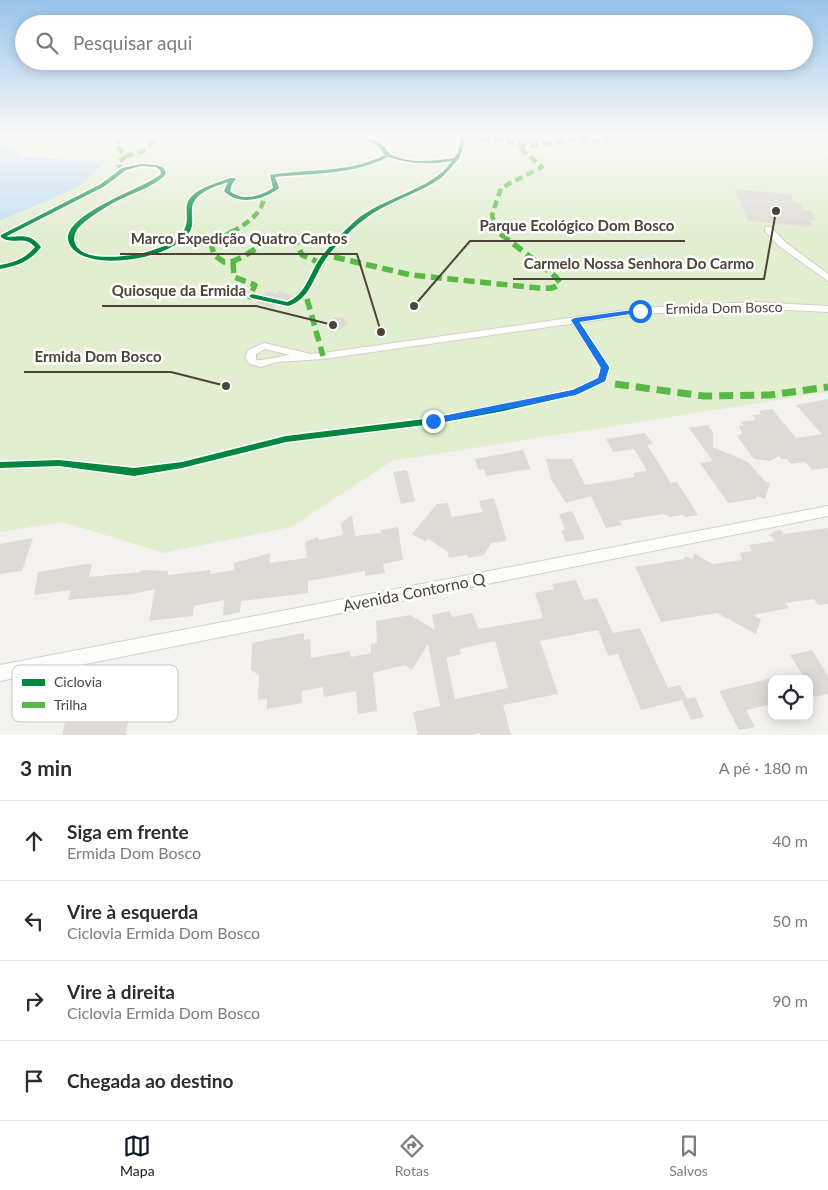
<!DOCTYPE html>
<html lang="pt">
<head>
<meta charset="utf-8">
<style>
	:root { --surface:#fff; --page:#f7f7f7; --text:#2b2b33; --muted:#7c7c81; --line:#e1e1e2; --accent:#111827 }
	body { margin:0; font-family:Lato,sans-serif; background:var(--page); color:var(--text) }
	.controls { position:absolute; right:15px; bottom:15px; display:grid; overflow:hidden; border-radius:10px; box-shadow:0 2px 12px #0003 }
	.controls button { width:45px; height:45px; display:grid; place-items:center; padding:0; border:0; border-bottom:1px solid var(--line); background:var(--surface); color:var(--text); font:25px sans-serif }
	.stop { position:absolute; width:15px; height:15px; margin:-11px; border:4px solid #1a73e8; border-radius:50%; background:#fff }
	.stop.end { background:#1a73e8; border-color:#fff; box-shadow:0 1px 5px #0008 }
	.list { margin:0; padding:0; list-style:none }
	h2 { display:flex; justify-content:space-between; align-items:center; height:65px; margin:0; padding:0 20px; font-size:21px }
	h2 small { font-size:16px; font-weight:400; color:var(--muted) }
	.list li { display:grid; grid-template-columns:32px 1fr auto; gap:15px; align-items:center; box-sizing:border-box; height:80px; padding:0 20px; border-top:1px solid var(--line) }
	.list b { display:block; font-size:19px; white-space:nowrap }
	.list p { margin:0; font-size:16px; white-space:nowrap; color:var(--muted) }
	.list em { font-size:16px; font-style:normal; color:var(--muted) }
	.icon { flex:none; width:28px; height:28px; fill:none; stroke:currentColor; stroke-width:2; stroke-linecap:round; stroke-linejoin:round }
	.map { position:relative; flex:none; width:828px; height:735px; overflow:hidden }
	.search { position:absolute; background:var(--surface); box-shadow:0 2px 12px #0003; left:15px; right:15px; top:15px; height:55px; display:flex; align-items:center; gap:12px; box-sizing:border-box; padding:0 18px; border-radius:28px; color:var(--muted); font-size:19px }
	.sheet { height:385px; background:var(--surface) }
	nav { display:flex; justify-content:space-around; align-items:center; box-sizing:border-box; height:70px; border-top:1px solid var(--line); background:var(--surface); font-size:14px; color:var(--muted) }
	nav a { display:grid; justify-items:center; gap:2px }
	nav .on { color:var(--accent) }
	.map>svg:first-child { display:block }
	.green { fill:#e1eecf }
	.water { fill:#c0ddf1 }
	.building { fill:#dedbd6; fill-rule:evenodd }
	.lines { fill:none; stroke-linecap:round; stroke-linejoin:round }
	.minor-casing { stroke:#d2d0cb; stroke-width:2 }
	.minor { fill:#fdfdfc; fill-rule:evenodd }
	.quiet-far2 { stroke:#58b947; stroke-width:4.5; stroke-dasharray:8 4.5; stroke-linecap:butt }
	.quiet-far1 { stroke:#58b947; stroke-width:5.5; stroke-dasharray:11 5.5; stroke-linecap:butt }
	.quiet { stroke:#58b947; stroke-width:7; stroke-dasharray:14 7; stroke-linecap:butt }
	.cycleway-casing { stroke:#fff; stroke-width:3 }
	.cycleway { fill:#00873e; fill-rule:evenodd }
	.route { fill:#1a73e8 }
	.labels { text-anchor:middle; stroke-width:5; stroke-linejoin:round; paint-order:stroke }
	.street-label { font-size:14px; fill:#4b4439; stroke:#fff }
	.near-street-label { font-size:16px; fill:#4b4439; stroke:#fff }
	.key { fill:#fff; stroke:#c9c7c4; stroke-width:1 }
	.key-label { font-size:14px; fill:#4b4439 }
	.leader { fill:none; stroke:#4b4439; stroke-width:2 }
	.callout-dot { fill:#4b4439; stroke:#fff; stroke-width:2 }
	.callout-label { font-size:15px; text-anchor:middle; font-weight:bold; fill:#4b4439; stroke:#fff; stroke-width:5; stroke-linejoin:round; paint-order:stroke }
</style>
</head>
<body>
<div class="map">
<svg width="828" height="735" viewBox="0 0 828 735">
	<rect width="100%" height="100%" fill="#f4f2ee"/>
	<path class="green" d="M5 136H828V392L392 461 291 527 164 553 63 522 0 532V221L80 186 99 162 20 153 5 139Z"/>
	<path class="water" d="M0 136H5V139L21 156 93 161 99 162 100 167 80 186 0 221Z"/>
	<path class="building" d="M735 189 790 194 795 203H801L804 210H810L817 221 810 220 813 227 748 221Z
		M268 291 277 294 279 291 297 297 285 308 275 305 273 308 255 302Z
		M334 317 344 318 348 324 340 330 330 328 326 322Z
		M828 399V468L812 470 805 462 791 464 787 459H782L779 456 770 461 754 459 737 436 742 433 739 426H744L741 422 756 420 752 415 761 414 759 411 772 409 796 438 822 434 796 405Z
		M708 425 713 432V447L748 462 765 481 770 483 765 499 757 496 756 499 728 503 700 463 713 461 689 428Z
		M645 433 653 444 647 445 671 483 677 482 698 515 685 517 683 515 670 517 663 514 619 521 622 525 606 528 591 496 566 503 551 479 546 459H572L585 485 635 477 633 473 647 471 634 449 613 452 606 439Z
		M523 450 531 469 486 476 484 469 478 470 475 459Z
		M407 470 415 501 401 504 393 472Z
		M494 498 507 541 491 543 484 555 468 558 467 555 449 558 447 551 428 539 426 542 412 534 437 504 448 503 452 517 483 512 479 501Z
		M572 511 585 539 566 542 561 531 565 530 559 514Z
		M352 515 355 536 381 533V530L398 527 403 560 383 564 385 573 365 576V571L308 581V593L241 601 240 612 223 616 224 600 194 606 193 616 149 621 155 589 133 594 68 600 71 590 34 595 38 572 87 564H92L89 577 140 572 141 570 168 571V575L210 570V574L234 570V563L270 553V563L307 558 305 542 318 537 319 540 343 535 341 523Z
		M828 528V604L818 605 814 599 785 603 789 608 753 615 761 619 756 634 717 613 661 622 635 567 684 559 685 556 692 559 695 554 713 564 742 560 740 553 752 551 749 545 775 541 770 535 775 531 781 530 784 534Z
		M33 538 22 571 0 574V544Z
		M576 580 584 600 597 598 613 633 640 628 668 688 680 685 687 699 695 697 704 717 691 720 682 700 641 710 618 654 608 656 598 630 540 641 558 694 503 705 511 735H480V733L470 735H418L413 712 440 706 428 644 412 670 405 665 373 673 377 711 358 714 356 691 324 697 323 687 302 691V703L267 709V699L258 700 259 675 251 670 252 643 304 633V640L310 639 311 658 350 651 351 657 371 653V644L377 643 376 621 410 615 435 630 432 615 450 611 452 617 472 613 479 629 543 618 535 593 554 589 552 584ZM495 641 508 688 455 699 446 658 461 654 460 649Z
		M812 650 828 676V694L815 697 809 687V679H805L790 655Z
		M123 667 118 702 125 701 123 722 128 721 126 735H62L69 704 60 706 67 677Z
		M772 678V704L746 710 755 727 739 730 719 691Z"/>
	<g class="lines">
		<g class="minor-casing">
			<path id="minor" d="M765 227H771L785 242 828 274V281L779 246 765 231Z
				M755 302 828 306V312L755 308 640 314 323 359 277 362 261 367 250 364 245 358 248 350 264 343 311 354 323 353 640 308ZM265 349 290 355C281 356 262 361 256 360V354Z
				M828 506V516L0 681V665Z"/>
		</g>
		<use href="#minor" class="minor"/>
		<path class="quiet-far2" d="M121 136 116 145 126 156 119 162V166L124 169
			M469 138 505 140 517 145 529 146 572 139 603 141 610 138 609 136
			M126 156 146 150 157 136
			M232 232C246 224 264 213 264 195
			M497 232 492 215 501 188 542 167 517 145"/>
		<path class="quiet-far1" d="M177 241H208L211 243 214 255 224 262H231C256 253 265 235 294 238L302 255 320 263
			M211 244 234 231
			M334 257 411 275 538 288C546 288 554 290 560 283L556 277 497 231
			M233 262 234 277 255 285 249 299
			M307 299 323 356"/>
		<path class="quiet" d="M615 384 704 396 770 395 828 387"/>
		<g class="cycleway-casing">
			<path id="cycleway" d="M355 136C365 136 376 139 384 146 387 149 388 153 392 155 410 164 435 161 454 158L458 152 461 136H465L462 152 459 158V159C453 164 448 172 441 178 421 192 396 199 375 212 362 220 351 230 340 242 334 248 328 255 323 263 313 279 309 300 288 306L252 298 249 296 252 294 287 302C306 295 310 272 321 257 331 244 343 232 355 221 381 198 434 189 452 161 430 165 409 164 388 157 353 175 314 173 275 177L279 188 278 189C262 200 239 206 224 191L228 182C214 187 192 193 192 210 192 216 193 224 191 229 178 256 116 266 90 258 82 256 73 252 69 243 58 215 146 188 161 174L160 170 156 167 141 166 126 170 105 186 7 236 8 237C23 236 31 234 41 247 31 261 17 266 0 269V265C14 263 26 258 35 247 24 234 12 246 1 237V235L101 184 122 168 141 164 157 165 164 168 166 174C155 186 138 191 123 198 112 203 101 210 91 217 86 221 80 225 77 230 70 241 77 250 87 254 111 262 174 253 185 228 190 217 182 205 192 196 202 186 218 183 230 178H234L236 179 232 184 230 191C242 202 261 196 273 188L270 175C311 168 346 174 385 155L377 145Z
				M575 318 578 320 609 367 605 381 578 394 504 411 433 424 286 442 182 468 134 476 59 466 0 468V462L59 460 134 468 182 462 286 436 433 418 504 405 573 390 599 378 601 367 572 320Z"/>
		</g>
		<use href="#cycleway" class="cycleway"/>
	</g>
	<linearGradient id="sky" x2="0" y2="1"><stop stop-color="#98c4ec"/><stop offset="0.57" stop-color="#faf9f7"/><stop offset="1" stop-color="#faf9f7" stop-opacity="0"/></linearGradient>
	<rect width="828" height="239" fill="url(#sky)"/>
	<path class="route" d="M640 309 644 311 643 312 579 322 609 368 605 381 575 395 433 424 429 421 433 418 573 390 598 378 601 368 571 320 575 318Z"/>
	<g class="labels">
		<g class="street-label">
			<text transform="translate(724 308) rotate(-1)" y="5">Ermida Dom Bosco</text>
		</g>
		<g class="near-street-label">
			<text transform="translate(414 592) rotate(-11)" y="6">Avenida Contorno Q</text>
		</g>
	</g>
	<rect x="12" y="665" width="166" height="57" rx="8" class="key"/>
	<rect x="22" y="679" width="23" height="7" fill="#00873e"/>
	<rect x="22" y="702" width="23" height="6" fill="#58b947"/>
	<g class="key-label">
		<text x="54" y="687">Ciclovia</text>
		<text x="54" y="710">Trilha</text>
	</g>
	<path class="leader" d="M414 306L470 241H685M381 332L357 254H120M776 211L764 279H513M333 325L256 306H102M226 386L171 372H24"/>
	<g class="callout-dot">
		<circle cx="414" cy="306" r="5"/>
		<circle cx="381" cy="332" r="5"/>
		<circle cx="776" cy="211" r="5"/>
		<circle cx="333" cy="325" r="5"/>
		<circle cx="226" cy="386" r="5"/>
	</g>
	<g class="callout-label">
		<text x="577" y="231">Parque Ecológico Dom Bosco</text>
		<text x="239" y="244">Marco Expedição Quatro Cantos</text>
		<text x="639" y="269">Carmelo Nossa Senhora Do Carmo</text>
		<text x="179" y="296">Quiosque da Ermida</text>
		<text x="98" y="362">Ermida Dom Bosco</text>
	</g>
</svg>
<div class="controls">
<button><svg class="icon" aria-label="locate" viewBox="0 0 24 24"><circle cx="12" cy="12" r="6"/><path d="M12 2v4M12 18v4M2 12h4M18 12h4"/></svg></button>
</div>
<div class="stop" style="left:640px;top:311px"></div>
<div class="stop end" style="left:433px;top:421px"></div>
<div class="search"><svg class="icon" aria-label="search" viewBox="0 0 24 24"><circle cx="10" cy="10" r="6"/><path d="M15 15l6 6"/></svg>Pesquisar aqui</div>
</div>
<section class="sheet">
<h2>3 min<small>A pé · 180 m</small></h2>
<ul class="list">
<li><svg class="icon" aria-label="ahead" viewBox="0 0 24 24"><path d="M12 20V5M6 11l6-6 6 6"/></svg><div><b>Siga em frente</b><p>Ermida Dom Bosco</p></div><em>40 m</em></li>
<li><svg class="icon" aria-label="left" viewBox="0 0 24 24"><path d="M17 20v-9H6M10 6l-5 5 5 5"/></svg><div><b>Vire à esquerda</b><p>Ciclovia Ermida Dom Bosco</p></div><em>50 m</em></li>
<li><svg class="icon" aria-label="right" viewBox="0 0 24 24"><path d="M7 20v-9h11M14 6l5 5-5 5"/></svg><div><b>Vire à direita</b><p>Ciclovia Ermida Dom Bosco</p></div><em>90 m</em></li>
<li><svg class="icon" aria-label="arrive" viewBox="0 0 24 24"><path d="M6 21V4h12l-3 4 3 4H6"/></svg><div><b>Chegada ao destino</b></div></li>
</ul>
</section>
<nav>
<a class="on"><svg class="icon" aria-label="map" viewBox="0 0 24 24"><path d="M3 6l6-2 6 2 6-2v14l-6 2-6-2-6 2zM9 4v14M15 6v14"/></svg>Mapa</a>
<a><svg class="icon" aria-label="directions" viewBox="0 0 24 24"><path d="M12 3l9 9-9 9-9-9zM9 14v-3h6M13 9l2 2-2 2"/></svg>Rotas</a>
<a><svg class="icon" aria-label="saved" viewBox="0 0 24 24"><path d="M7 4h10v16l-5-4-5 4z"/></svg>Salvos</a>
</nav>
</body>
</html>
